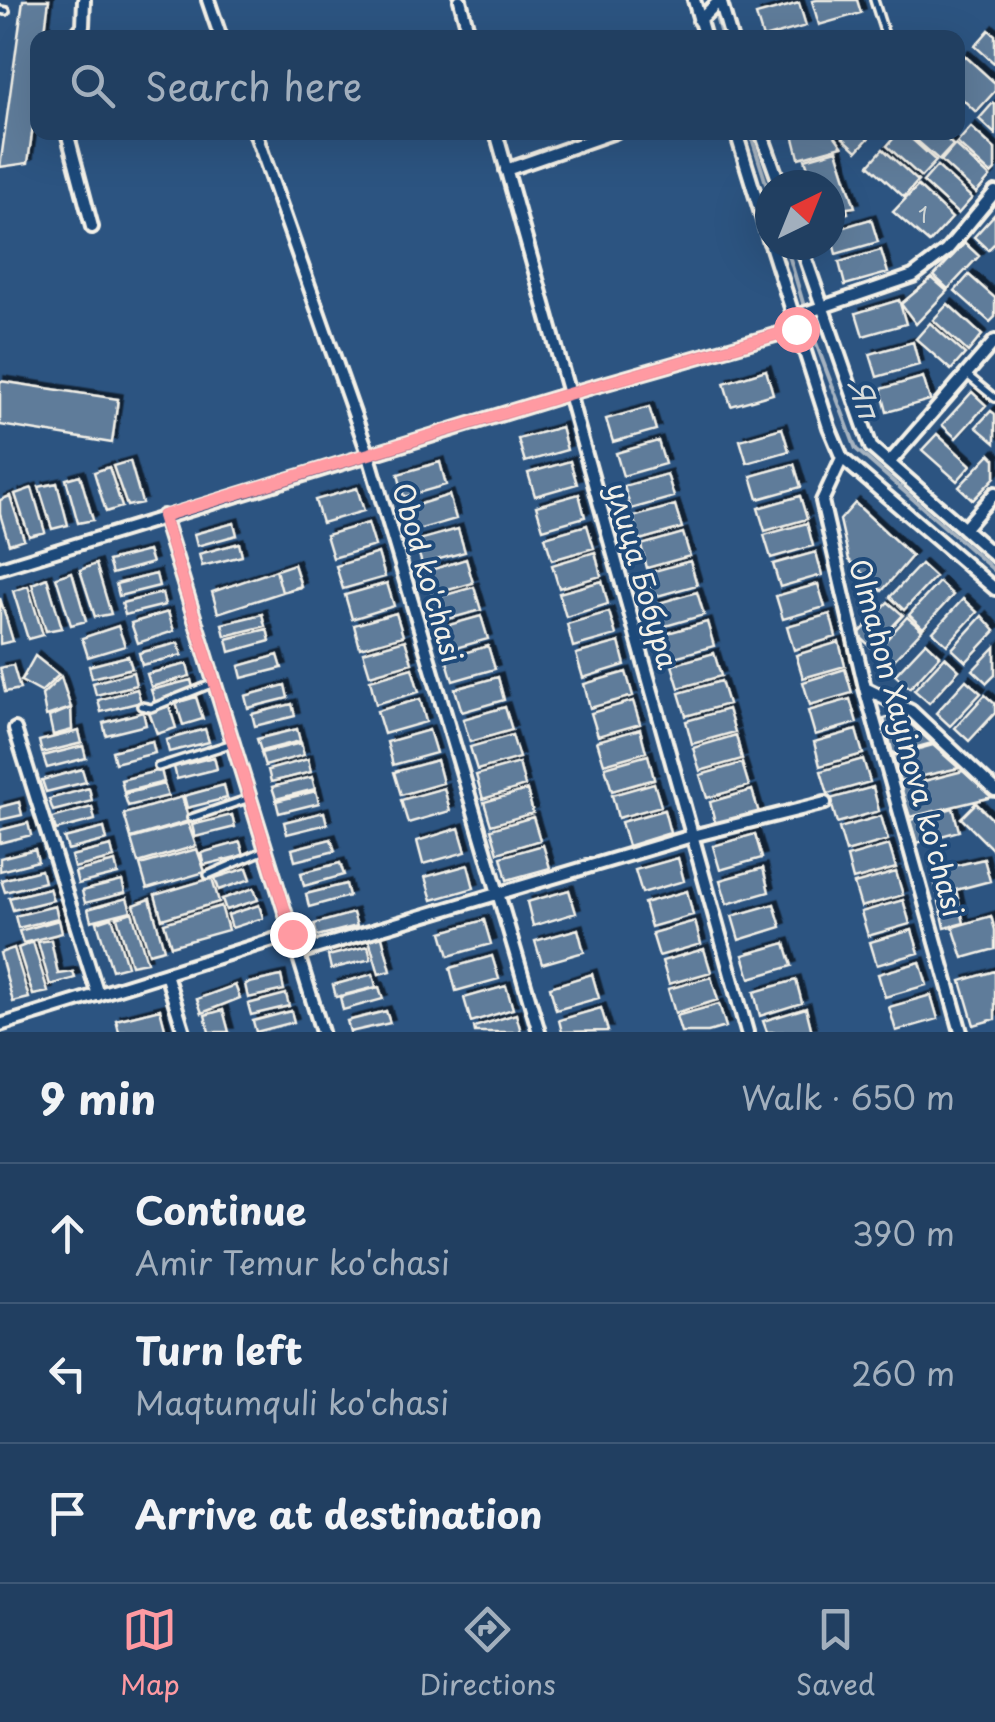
<!DOCTYPE html>
<html lang="en">
<head>
<meta charset="utf-8">
<style>
	:root { --surface:#213f61; --page:#2d4a6a; --text:#f1f3f6; --muted:#a2afbd; --line:#3e5876; --accent:#ff9aa2 }
	body { margin:0; font-family:"Playpen Sans",sans-serif; background:var(--page); color:var(--text) }
	.compass { position:absolute; left:755px; top:170px; width:90px; height:90px; border-radius:50%; background:var(--surface); box-shadow:0 10px 40px #0002; rotate:43deg }
	.stop { position:absolute; width:30px; height:30px; margin:-22px; border:8px solid #ff9aa2; border-radius:50%; background:#fff }
	.stop.end { background:#ff9aa2; border-color:#fff; box-shadow:0 2px 10px #0008 }
	.list { margin:0; padding:0; list-style:none }
	h2 { display:flex; justify-content:space-between; align-items:center; height:130px; margin:0; padding:0 40px; font-size:42px }
	h2 small { font-size:32px; font-weight:400; color:var(--muted) }
	.list li { display:grid; grid-template-columns:65px 1fr auto; gap:30px; align-items:center; box-sizing:border-box; height:140px; padding:0 40px; border-top:2px solid var(--line) }
	.list b { display:block; font-size:38px; white-space:nowrap }
	.list p { margin:0; font-size:32px; white-space:nowrap; color:var(--muted) }
	.list em { font-size:32px; font-style:normal; color:var(--muted) }
	.icon { flex:none; width:55px; height:55px; fill:none; stroke:currentColor; stroke-width:2; stroke-linecap:round; stroke-linejoin:round }
	.map { position:relative; flex:none; width:995px; height:1032px; overflow:hidden }
	.search { position:absolute; background:var(--surface); box-shadow:0 10px 40px #0002; left:30px; right:30px; top:30px; height:110px; display:flex; align-items:center; gap:25px; box-sizing:border-box; padding:0 35px; border-radius:20px; color:var(--muted); font-size:38px }
	.sheet { height:550px; background:var(--surface) }
	nav { display:flex; justify-content:space-around; align-items:center; box-sizing:border-box; height:140px; border-top:2px solid var(--line); background:var(--surface); font-size:28px; color:var(--muted) }
	nav a { display:grid; justify-items:center; gap:5px }
	nav .on { color:var(--accent) }
	.map>svg:first-child { display:block }
	.lines { fill:none; stroke-linecap:round; stroke-linejoin:round }
	.stream { stroke:#a7b4c0; stroke-width:4 }
	.building { fill:#5e7b9a; stroke:#f4f1e8; stroke-width:2.5; filter:url(#shadow) }
	.service-casing { stroke:#f4f1e8; stroke-width:12 }
	.minor-casing { stroke:#f4f1e8; stroke-width:18 }
	.service { stroke:#1f4a7a; stroke-width:5 }
	.minor { stroke:#1f4a7a; stroke-width:10 }
	.route { stroke:#ff9aa2; stroke-width:12 }
	.labels { text-anchor:middle; stroke-width:8; stroke-linejoin:round; paint-order:stroke }
	.number-label { font-size:22px; fill:#ced4d4 }
	.street-label { font-size:28px; fill:#f4f1e8; stroke:#1f4a7a }
	.water-label { font-size:30px; font-style:italic; fill:#dadddb; stroke:#1f4a7a }
</style>
</head>
<body>
<div class="map">
<svg width="995" height="1032" viewBox="0 0 995 1032">
	<defs>
		<filter id="shadow"><feDropShadow dx="4.5" dy="-4.5" stdDeviation="0" flood-color="#0009"/></filter>
	</defs>
	<rect width="100%" height="100%" fill="#2c5481"/>
	<filter id="ink" filterUnits="userSpaceOnUse"><feTurbulence type="fractalNoise" baseFrequency=".01" numOctaves="2"/><feDisplacementMap in="SourceGraphic" scale="20" xChannelSelector="R" yChannelSelector="G"/><feConvolveMatrix kernelMatrix="1 2 1 2 8 2 1 2 1" color-interpolation-filters="sRGB"/></filter>
	<g filter="url(#ink)">
		<g class="lines">
			<path class="stream" d="M711 0 722 38
				M750 132 770 196
				M786 245 810 327 856 449 995 571"/>
		</g>
		<path class="building" d="M23 0H49L44 38H38V88L28 163 0 167Z
			M817 0H857L861 13 819 25 812 1Z
			M799 3 806 26 763 38 756 15Z
			M989 30 995 35V64L975 46Z
			M964 55 995 83V91L976 112 958 95V63Z
			M993 103 995 105V134L979 119Z
			M971 127 995 149V170L991 174 957 143Z
			M799 132H832L842 146 799 158 793 134Z
			M848 132H874L857 151 843 138Z
			M899 132H904L936 161 921 177 887 146Z
			M907 132H939L953 145 939 160Z
			M955 145 990 177 976 193 941 161Z
			M883 149 918 181 904 197 869 165Z
			M837 150 855 207 847 208 848 213 830 217V185H814L805 159Z
			M937 166 972 198 958 214 923 182Z
			M918 186 952 218 929 243 893 212Z
			M995 214V243L988 250 974 237Z
			M871 219 878 242 836 254 830 231Z
			M965 243 979 256 948 289 934 276Z
			M881 250 888 273 845 285 839 262Z
			M969 275 995 298V317L990 322 955 291Z
			M932 278 947 291 916 324 901 304Z
			M899 300 906 324 863 336 856 313Z
			M948 304 982 335 968 352 933 320Z
			M930 323 965 354 951 370 916 339Z
			M913 342 919 365 877 377 870 354Z
			M766 370 773 394 731 406 724 383Z
			M923 377 930 400 887 412 881 389Z
			M0 381 118 399 112 443 0 425Z
			M972 392 986 405 956 438 942 425Z
			M649 407 656 430 613 442 606 419Z
			M991 411 995 414V443L976 427Z
			M561 427 567 450 525 462 518 439Z
			M782 428 789 451 747 463 740 440Z
			M937 434 971 465 957 481 922 450Z
			M658 441 665 464 623 476 616 453Z
			M990 454 995 459V477L973 500 959 487Z
			M130 461 142 503 127 506 113 466Z
			M570 461 577 484 535 496 528 473Z
			M440 462 446 485 404 497 398 474Z
			M794 464 801 487 758 499 751 476Z
			M109 467 122 507 106 512 94 472Z
			M667 474 674 497 631 509 624 486Z
			M80 475 93 520 78 523 66 479Z
			M57 483 68 525 52 529 39 487Z
			M32 488 45 532 29 536 15 494Z
			M357 488 364 511 322 523 315 500Z
			M579 494 585 517 543 529 536 506Z
			M449 495 456 519 414 531 407 508Z
			M10 496 24 539 9 544 0 514V500Z
			M800 496 807 519 765 531 758 508Z
			M855 503 912 556 882 591 849 560 840 520Z
			M675 505 682 528 640 540 633 517Z
			M234 523 237 535 197 546 194 534Z
			M368 523 375 546 333 558 326 535Z
			M807 523 813 546 771 558 764 535Z
			M587 525 594 548 552 560 545 537Z
			M458 529 465 552 422 564 415 541Z
			M683 533 690 556 647 568 641 545Z
			M239 543 242 556 202 566 199 554Z
			M148 551 152 563 112 574 108 561Z
			M595 552 601 576 559 588 552 565Z
			M816 552 822 575 780 587 773 564Z
			M378 553 385 577 343 589 336 566Z
			M466 559 473 583 431 595 424 572Z
			M690 561 697 585 654 597 647 573Z
			M96 564 111 614 95 617 80 570Z
			M294 564 301 586 218 613 212 592Z
			M294 564 301 587 282 592 276 570Z
			M921 564 935 577 904 610 890 597Z
			M72 572 86 621 71 625 56 577Z
			M156 574 159 586 119 596 116 584Z
			M47 578 62 628 46 631 32 584Z
			M602 581 608 604 566 617 559 593Z
			M939 582 953 595 923 628 909 615Z
			M387 583 394 606 352 619 345 595Z
			M818 584 825 607 783 619 776 596Z
			M28 586 43 635 28 639 13 591Z
			M474 587 481 610 438 622 431 599Z
			M697 592 704 615 662 627 655 604Z
			M162 593 165 605 125 615 122 603Z
			M0 598 13 641 0 644Z
			M963 599 977 612 947 645 933 632Z
			M888 602 903 615 872 648 858 635Z
			M168 612 174 631 138 643 131 623Z
			M609 612 616 635 573 647 567 624Z
			M396 613 403 636 360 648 354 625Z
			M262 614 265 626 225 636 222 624Z
			M830 614 836 637 794 650 787 626Z
			M481 616 488 639 445 651 438 628Z
			M982 616 995 631 966 662 952 649Z
			M907 617 922 630 891 663 877 650Z
			M707 622 714 646 671 658 664 634Z
			M118 626 125 646 88 657 82 638Z
			M267 629 270 641 230 652 227 639Z
			M405 640 412 663 370 675 363 652Z
			M619 642 625 665 583 678 576 654Z
			M839 642 845 666 803 678 796 655Z
			M926 642 940 655 910 688 895 675Z
			M178 643 182 655 142 665 139 653Z
			M488 646 495 669 453 681 446 658Z
			M995 647V675L987 683 973 670Z
			M714 653 721 676 679 688 672 665Z
			M278 655 282 668 242 678 239 666Z
			M35 656 59 675 41 692 21 681Z
			M128 656 132 668 92 678 89 666Z
			M945 657 959 670 929 703 914 690Z
			M187 664 190 676 151 687 147 674Z
			M13 665 20 689 5 692 0 668Z
			M412 668 419 692 376 704 370 680Z
			M845 669 852 693 810 705 803 682Z
			M133 672 136 685 96 695 93 683Z
			M626 672 633 696 590 708 584 684Z
			M61 677 71 708 46 716 42 695Z
			M498 677 504 700 462 712 455 689Z
			M191 680 194 692 155 702 151 690Z
			M966 680 981 693 950 726 936 713Z
			M721 681 728 704 686 716 679 693Z
			M285 685 288 698 248 708 245 696Z
			M137 689 141 702 101 712 98 700Z
			M985 695 995 704V713L969 741 955 728Z
			M196 697 203 719 183 725 176 703Z
			M420 699 426 722 384 734 377 711Z
			M850 699 857 723 815 735 808 711Z
			M633 701 640 724 598 736 591 713Z
			M292 704 295 716 255 726 252 714Z
			M169 706 176 728 157 734 149 712Z
			M505 707 512 730 470 742 463 719Z
			M71 708 72 730 53 735 49 717Z
			M728 709 735 732 692 744 686 721Z
			M143 712 146 725 106 735 103 723Z
			M900 714 932 743 893 754 884 719Z
			M205 729 209 742 169 752 166 740Z
			M297 729 300 741 261 751 257 739Z
			M640 729 646 752 604 764 597 741Z
			M429 730 436 753 393 765 387 742Z
			M856 730 863 754 820 766 814 742Z
			M79 731 82 743 42 753 39 741Z
			M512 735 519 758 477 770 470 747Z
			M736 735 742 759 700 771 693 748Z
			M152 741 155 753 115 763 112 751Z
			M301 743 304 755 265 766 261 753Z
			M933 745 959 768 900 781 893 756Z
			M83 746 86 758 47 768 43 756Z
			M648 755 654 779 612 791 605 767Z
			M214 757 217 769 177 779 174 767Z
			M308 759 311 772 271 782 268 770Z
			M863 759 870 782 828 794 821 771Z
			M437 760 443 783 401 795 394 772Z
			M519 763 525 786 483 799 476 775Z
			M742 763 749 786 707 798 700 775Z
			M82 769 86 782 46 792 42 780Z
			M161 770 164 782 124 792 121 780Z
			M963 771 992 797 910 817 901 787Z
			M312 777 315 789 276 799 272 787Z
			M654 783 661 806 618 818 612 795Z
			M164 784 168 796 128 806 124 794Z
			M224 785 227 798 187 808 184 796Z
			M873 787 879 811 837 823 830 799Z
			M89 788 92 801 53 811 49 799Z
			M444 788 450 811 408 823 401 800Z
			M527 790 533 813 491 825 484 802Z
			M752 790 759 813 716 826 710 802Z
			M316 791 319 803 279 813 276 801Z
			M182 797 189 821 131 838 124 814Z
			M19 802 22 815 0 820V807Z
			M976 803 995 822V852L961 818Z
			M92 807 95 820 56 830 52 818Z
			M953 808 959 831 917 843 910 820Z
			M664 810 670 833 628 846 621 822Z
			M324 812 327 824 287 834 284 822Z
			M232 815 235 827 195 837 192 825Z
			M881 816 888 840 846 852 839 828Z
			M533 817 540 840 498 853 491 829Z
			M28 823 31 835 0 843V830Z
			M188 823 196 846 138 863 131 839Z
			M104 828 107 840 68 850 64 838Z
			M459 828 466 852 423 864 417 841Z
			M755 834 762 858 720 870 713 846Z
			M331 839 335 851 295 861 292 849Z
			M240 842 244 855 204 865 201 853Z
			M543 845 550 868 507 880 501 857Z
			M889 845 896 868 853 880 847 857Z
			M111 846 114 858 74 868 71 856Z
			M35 849 38 861 0 871V858Z
			M197 849 205 872 147 889 140 865Z
			M678 858 684 881 642 893 635 870Z
			M984 859 990 881 956 890 964 923 945 928 932 871Z
			M115 862 118 874 78 884 75 872Z
			M340 863 344 875 304 886 301 873Z
			M468 865 474 888 432 900 425 877Z
			M247 868 251 879 219 890 215 878Z
			M763 868 769 892 727 904 720 880Z
			M41 870 44 882 5 892 1 880Z
			M896 872 903 895 861 907 854 884Z
			M212 878 219 902 162 919 155 895Z
			M122 881 125 893 85 903 82 891Z
			M346 884 349 896 309 907 306 894Z
			M49 888 53 900 13 910 9 898Z
			M254 888 258 900 226 910 222 899Z
			M569 890 576 913 533 926 527 902Z
			M687 891 693 915 651 927 644 903Z
			M127 898 131 911 91 921 88 909Z
			M150 899 164 949 149 953 134 905Z
			M903 900 910 924 868 936 861 912Z
			M774 904 781 927 739 940 732 916Z
			M259 905 263 918 232 928 228 915Z
			M55 906 58 918 18 928 15 916Z
			M221 906 228 930 171 946 164 923Z
			M132 912 147 962 131 965 117 917Z
			M353 913 357 926 317 936 314 924Z
			M991 916 995 930V949L963 958 953 927Z
			M112 917 127 966 112 970 97 922Z
			M59 920 62 933 23 943 19 931Z
			M484 920 491 944 449 956 442 932Z
			M695 921 701 944 659 956 652 933Z
			M578 929 584 952 542 964 535 941Z
			M912 930 919 953 877 965 870 942Z
			M381 933 391 971 379 974 368 936Z
			M51 940 58 974 73 972 75 978 50 985 38 942Z
			M33 942 48 992 33 995 18 948Z
			M785 943 792 966 750 978 743 955Z
			M368 946 371 959 331 969 328 956Z
			M14 948 29 998 13 1002 0 953Z
			M704 949 711 972 669 984 662 961Z
			M492 956 499 979 456 991 450 968Z
			M920 962 927 985 885 997 878 974Z
			M995 971V1019L974 1025 961 981Z
			M373 974 376 987 336 997 333 985Z
			M592 974 599 998 556 1010 550 987Z
			M281 976 284 990 248 998 245 984Z
			M711 977 718 1000 675 1013 668 989Z
			M796 980 802 1003 760 1016 754 992Z
			M235 985 240 998 202 1013 197 999Z
			M506 986 513 1009 471 1022 464 998Z
			M379 987 383 999 343 1010 340 997Z
			M286 994 289 1006 251 1015 248 1004Z
			M931 995 938 1019 896 1031 889 1007Z
			M719 1004 726 1027 708 1032H681L676 1016Z
			M601 1008 608 1031 562 1032 559 1020Z
			M806 1008 812 1032H767L763 1021Z
			M160 1009 166 1032H119L116 1020Z
			M223 1010 229 1032H209L205 1015Z
			M291 1011 294 1022 256 1032 253 1021Z
			M386 1011 390 1023 350 1032 347 1021Z
			M516 1014 521 1032H475L474 1027Z"/>
		<g class="lines">
			<g class="service-casing">
				<path id="service" d="M874 0 886 38
					M0 10 6 11
					M966 374 995 398
					M141 706 151 708 214 683
					M158 767 233 743
					M191 818 250 798
					M208 875 263 851"/>
			</g>
			<g class="minor-casing">
				<path id="minor" d="M208 0 221 38
					M460 0 470 38
					M694 0 705 38
					M720 0 731 38
					M699 21 720 0
					M73 38 83 26 84 0
					M67 132 92 227
					M255 132 369 456 539 1032
					M496 132 747 1032
					M736 132 770 243
					M761 132 780 185
					M506 170 615 132
					M771 245 829 427 842 458 995 589
					M801 245 871 447 995 556
					M793 317 913 276 946 251 995 192
					M842 458 822 501 865 688 961 1032
					M889 463 995 341
					M163 516 322 1032
					M964 529 995 493
					M0 568 568 394 796 329
					M865 688 911 711 995 790
					M15 729 98 995
					M298 953 692 836 825 803
					M166 974 184 1032
					M0 1025 292 934"/>
			</g>
			<use href="#service" class="service"/>
			<use href="#minor" class="minor"/>
		</g>
	</g>
	<g class="lines" filter="url(#ink)">
		<path class="route" d="M292 934 163 516 568 394 796 329"/>
	</g>
	<g class="labels">
		<g class="number-label">
			<text x="923" y="223">1</text>
		</g>
		<g class="street-label">
			<text transform="translate(427 573) rotate(74)" y="10">Obod ko'chasi</text>
			<text transform="translate(642 576) rotate(74)" y="10">улица Бобура</text>
			<text transform="translate(906 738) rotate(75)" y="10">Olmahon Xayinova ko'chasi</text>
		</g>
		<g class="water-label">
			<text transform="translate(863 399) rotate(71)" y="10">Яп</text>
		</g>
	</g>
</svg>
<svg class="compass" viewBox="-18 -18 36 36"><path d="M0-13l5 13h-10z" fill="#e53935"/><path d="M0 13l5-13h-10z" fill="#a2afbd"/></svg>
<div class="stop" style="left:796px;top:329px"></div>
<div class="stop end" style="left:292px;top:934px"></div>
<div class="search"><svg class="icon" aria-label="search" viewBox="0 0 24 24"><circle cx="10" cy="10" r="6"/><path d="M15 15l6 6"/></svg>Search here</div>
</div>
<section class="sheet">
<h2>9 min<small>Walk · 650 m</small></h2>
<ul class="list">
<li><svg class="icon" aria-label="ahead" viewBox="0 0 24 24"><path d="M12 20V5M6 11l6-6 6 6"/></svg><div><b>Continue</b><p>Amir Temur ko'chasi</p></div><em>390 m</em></li>
<li><svg class="icon" aria-label="left" viewBox="0 0 24 24"><path d="M17 20v-9H6M10 6l-5 5 5 5"/></svg><div><b>Turn left</b><p>Maqtumquli ko'chasi</p></div><em>260 m</em></li>
<li><svg class="icon" aria-label="arrive" viewBox="0 0 24 24"><path d="M6 21V4h12l-3 4 3 4H6"/></svg><div><b>Arrive at destination</b></div></li>
</ul>
</section>
<nav>
<a class="on"><svg class="icon" aria-label="map" viewBox="0 0 24 24"><path d="M3 6l6-2 6 2 6-2v14l-6 2-6-2-6 2zM9 4v14M15 6v14"/></svg>Map</a>
<a><svg class="icon" aria-label="directions" viewBox="0 0 24 24"><path d="M12 3l9 9-9 9-9-9zM9 14v-3h6M13 9l2 2-2 2"/></svg>Directions</a>
<a><svg class="icon" aria-label="saved" viewBox="0 0 24 24"><path d="M7 4h10v16l-5-4-5 4z"/></svg>Saved</a>
</nav>
</body>
</html>
